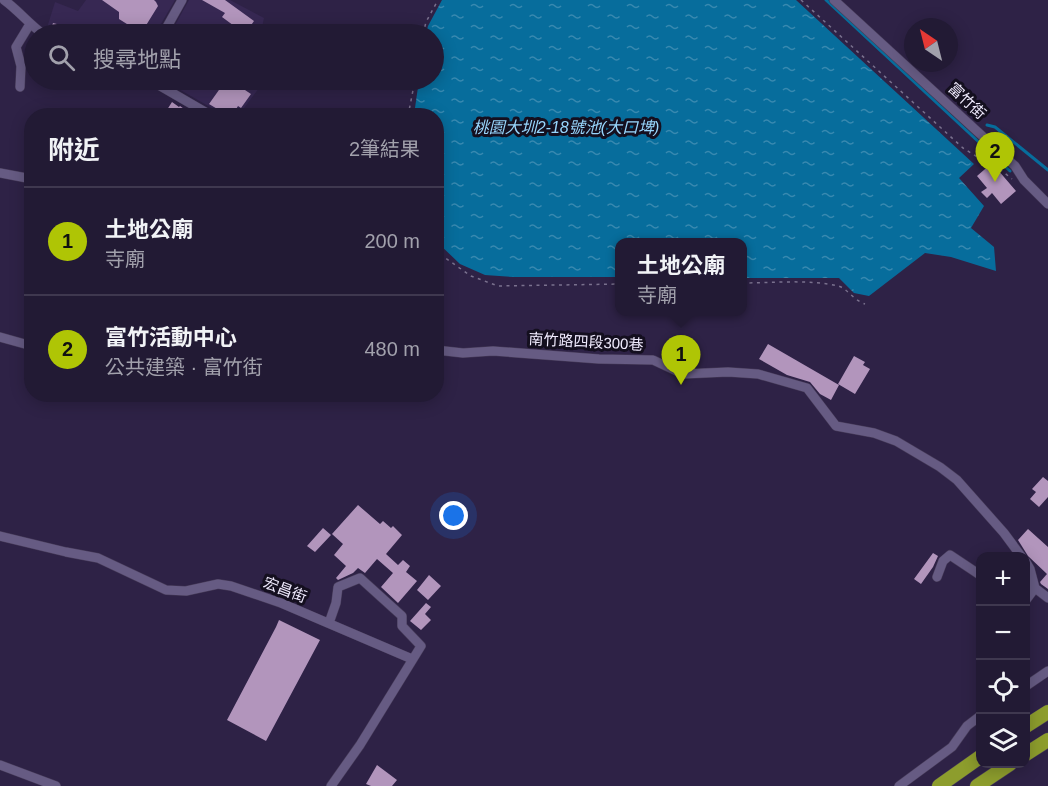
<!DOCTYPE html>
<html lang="zh-TW">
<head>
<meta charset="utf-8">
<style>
	:root { --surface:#221a34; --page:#2a233c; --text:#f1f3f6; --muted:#a2a1ac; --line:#3f384f; --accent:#afc505 }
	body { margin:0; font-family:Arial,"Noto Sans TC",sans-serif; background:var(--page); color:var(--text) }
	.controls { position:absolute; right:18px; bottom:18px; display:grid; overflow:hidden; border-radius:12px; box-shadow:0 3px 15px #0003 }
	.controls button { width:54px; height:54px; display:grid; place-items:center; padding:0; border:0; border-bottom:2px solid var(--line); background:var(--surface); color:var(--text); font:30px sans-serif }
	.compass { position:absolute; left:904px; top:18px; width:54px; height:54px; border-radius:50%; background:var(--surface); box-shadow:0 3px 15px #0003; rotate:325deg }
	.you { position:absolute; left:454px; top:516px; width:21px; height:21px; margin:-15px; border:4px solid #fff; border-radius:50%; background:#1a73e8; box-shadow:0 0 0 9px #1a73e833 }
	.badge { display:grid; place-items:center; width:39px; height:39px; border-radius:50%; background:var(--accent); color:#111; font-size:20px; font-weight:700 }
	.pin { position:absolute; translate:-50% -50px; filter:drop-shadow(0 2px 3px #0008) }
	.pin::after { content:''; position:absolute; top:32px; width:21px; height:18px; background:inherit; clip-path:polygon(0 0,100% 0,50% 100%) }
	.popup { position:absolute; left:615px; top:238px; width:132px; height:78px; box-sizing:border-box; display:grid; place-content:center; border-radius:12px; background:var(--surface); filter:drop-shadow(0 2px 4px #0005); font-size:20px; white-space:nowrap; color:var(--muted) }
	.popup b { font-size:22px; color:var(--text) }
	.popup::after { content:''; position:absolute; left:50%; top:100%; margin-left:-12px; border:12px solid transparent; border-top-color:var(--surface) }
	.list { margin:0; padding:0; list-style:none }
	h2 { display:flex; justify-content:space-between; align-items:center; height:78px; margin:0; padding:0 24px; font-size:26px }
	h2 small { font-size:20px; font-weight:400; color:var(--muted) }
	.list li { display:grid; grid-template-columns:39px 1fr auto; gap:18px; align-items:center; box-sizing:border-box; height:108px; padding:0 24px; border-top:2px solid var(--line) }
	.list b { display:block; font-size:22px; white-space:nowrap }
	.list p { margin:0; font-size:20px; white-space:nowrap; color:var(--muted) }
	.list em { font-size:20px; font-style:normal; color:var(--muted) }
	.icon { flex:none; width:33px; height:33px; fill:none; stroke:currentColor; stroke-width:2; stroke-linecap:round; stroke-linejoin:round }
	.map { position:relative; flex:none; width:1048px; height:786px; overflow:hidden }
	.search { position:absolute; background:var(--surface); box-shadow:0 3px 15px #0003; left:24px; top:24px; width:420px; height:66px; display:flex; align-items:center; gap:15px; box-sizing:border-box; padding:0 21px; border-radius:33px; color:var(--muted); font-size:22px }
	.panel { position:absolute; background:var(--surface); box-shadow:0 3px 15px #0003; left:24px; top:108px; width:420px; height:294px; border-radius:24px }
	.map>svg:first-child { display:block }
	.built { fill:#372853 }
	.water { fill:url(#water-ripples) }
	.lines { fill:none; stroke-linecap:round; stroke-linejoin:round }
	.stream { stroke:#076d9c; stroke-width:3 }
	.building { fill:#b295bc }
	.minor-casing { stroke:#473c59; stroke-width:10 }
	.highway-casing { stroke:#473c59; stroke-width:15 }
	.path { stroke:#7a718e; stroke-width:1.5; stroke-dasharray:3 4.5; stroke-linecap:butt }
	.minor { stroke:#665b83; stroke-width:9 }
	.highway { stroke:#8d9d2d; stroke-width:14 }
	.labels { text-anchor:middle; stroke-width:6; stroke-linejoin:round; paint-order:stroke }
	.street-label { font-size:15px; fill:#f0ebfe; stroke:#140f1f }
	.water-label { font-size:16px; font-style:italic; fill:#98d6fd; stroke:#140f1f }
</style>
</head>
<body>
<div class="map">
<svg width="1048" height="786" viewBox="0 0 1048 786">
	<defs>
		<pattern id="water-ripples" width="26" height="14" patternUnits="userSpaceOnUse" patternTransform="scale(1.5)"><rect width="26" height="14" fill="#076d9c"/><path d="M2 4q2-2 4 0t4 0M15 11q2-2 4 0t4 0" fill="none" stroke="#3889b0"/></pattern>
	</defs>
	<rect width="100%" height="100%" fill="#2e2246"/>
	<path class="built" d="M86 0H175L155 34H60L46 31 55 2 78 11Z
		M189 0H230L264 18 261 32 255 34H170Z
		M179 80H265L238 116 224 115 170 84Z"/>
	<path class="water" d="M442 0H796L974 164 959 178 984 206 971 228 994 247 996 271 951 257 925 253 869 296 854 293 839 278H743L742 243H620L619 277H513L485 275 460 264 437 242 436 116 414 115 419 80H434V34H426L428 26Z"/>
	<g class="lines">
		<path class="stream" d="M826 0 1010 171
			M987 125 995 127 1048 170"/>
	</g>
	<path class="building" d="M102 0H154L156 2 158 6 145 27 138 31 119 19V12Z
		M202 0H225L254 21 245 34 222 17 225 13Z
		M53 23 87 32V34H66L51 29Z
		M226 80H230L251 94 241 108 238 106 232 116H229L209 104Z
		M172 102 179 107 180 106 194 116H163Z
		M992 163 1016 191 1001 204 992 193 987 198 981 192 987 188 977 176Z
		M768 344 839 385 831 400 820 394 810 382 787 375 759 359Z
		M854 356 865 362 863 365 870 369 855 394 838 384Z
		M1043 477 1048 481V497L1039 507 1030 499 1036 492 1032 489Z
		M358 505 380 524 383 521 391 528 393 526 402 535 386 554 398 565 403 560 410 566 406 572 417 581 398 603 381 587 393 573 377 559 365 573 358 568 353 573 338 580 336 578 346 566 334 555 343 544 332 534Z
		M323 528 331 535 315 552 307 546Z
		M1028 529 1048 547V589L1041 584 1040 582 1047 574 1028 556 1018 540Z
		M933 553 938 556 933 567 921 584 914 579Z
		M429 575 441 586 428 600 417 590Z
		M426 603 431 607 425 614 431 620 421 630 410 621Z
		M279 620 320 640 266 741 227 720 276 627Z
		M377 765 397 780 392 786H371L366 784Z"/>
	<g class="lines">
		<g class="minor-casing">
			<path id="minor" d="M4 0C18 10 29 24 43 34
				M834 0 1015 166 1024 180 1048 204
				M163 34 182 0
				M150 80 212 116
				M20 87 21 66 16 47 30 24
				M0 173 32 179
				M0 337 32 346
				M436 350 463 353 493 351 599 359 653 360 683 374 728 372 758 374 807 388 836 426 874 433 896 441 940 467 957 480 1004 533 1021 556
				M0 536 66 552 98 558 166 590 186 591 218 584 231 586 281 603 412 659
				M1026 562 1030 569 1035 588 1048 598
				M937 577 943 561 950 555 980 575
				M1026 600 1035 588
				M329 623 336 603 338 587 360 578 402 616V626L421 646 360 745 331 786
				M1026 686 1048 671
				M0 765 56 786
				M899 786 952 747 967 726 980 716"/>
		</g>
		<g class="highway-casing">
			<path id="highway" d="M1026 726 1048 712
				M1026 754 1048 740
				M939 786 980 757
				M977 786 1010 764"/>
		</g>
		<path class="path" d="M801 0 963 148 982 160 991 162 1012 179
			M423 34 426 22 438 0
			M408 116 415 80
			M436 248 441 255 471 276 498 286 620 284
			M742 283C771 283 810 279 838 286 847 288 853 300 865 304"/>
		<use href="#minor" class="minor"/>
		<use href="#highway" class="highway"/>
	</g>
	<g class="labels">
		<g class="street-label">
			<text transform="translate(967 101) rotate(43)" y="5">富竹街</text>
			<text transform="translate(586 342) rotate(3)" y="5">南竹路四段300巷</text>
			<text transform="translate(285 590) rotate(21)" y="5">宏昌街</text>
		</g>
		<g class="water-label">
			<text x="566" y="133">桃園大圳2-18號池(大口埤)</text>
		</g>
	</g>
</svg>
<div class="controls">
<button>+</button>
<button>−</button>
<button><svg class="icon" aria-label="locate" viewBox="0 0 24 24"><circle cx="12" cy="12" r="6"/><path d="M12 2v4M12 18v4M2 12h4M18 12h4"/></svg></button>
<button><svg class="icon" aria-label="layers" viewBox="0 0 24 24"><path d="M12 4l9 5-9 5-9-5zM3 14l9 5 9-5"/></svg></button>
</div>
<svg class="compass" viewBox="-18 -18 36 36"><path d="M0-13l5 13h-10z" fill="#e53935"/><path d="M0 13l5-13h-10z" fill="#a2a1ac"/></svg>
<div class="you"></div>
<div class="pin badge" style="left:681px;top:385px">1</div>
<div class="popup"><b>土地公廟</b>寺廟</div>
<div class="pin badge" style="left:995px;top:182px">2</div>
<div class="search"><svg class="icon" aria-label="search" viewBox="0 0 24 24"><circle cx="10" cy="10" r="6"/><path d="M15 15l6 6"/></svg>搜尋地點</div>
<section class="panel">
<h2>附近<small>2筆結果</small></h2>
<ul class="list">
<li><span class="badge">1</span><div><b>土地公廟</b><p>寺廟</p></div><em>200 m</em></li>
<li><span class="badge">2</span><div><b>富竹活動中心</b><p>公共建築 · 富竹街</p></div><em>480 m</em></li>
</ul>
</section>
</div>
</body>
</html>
